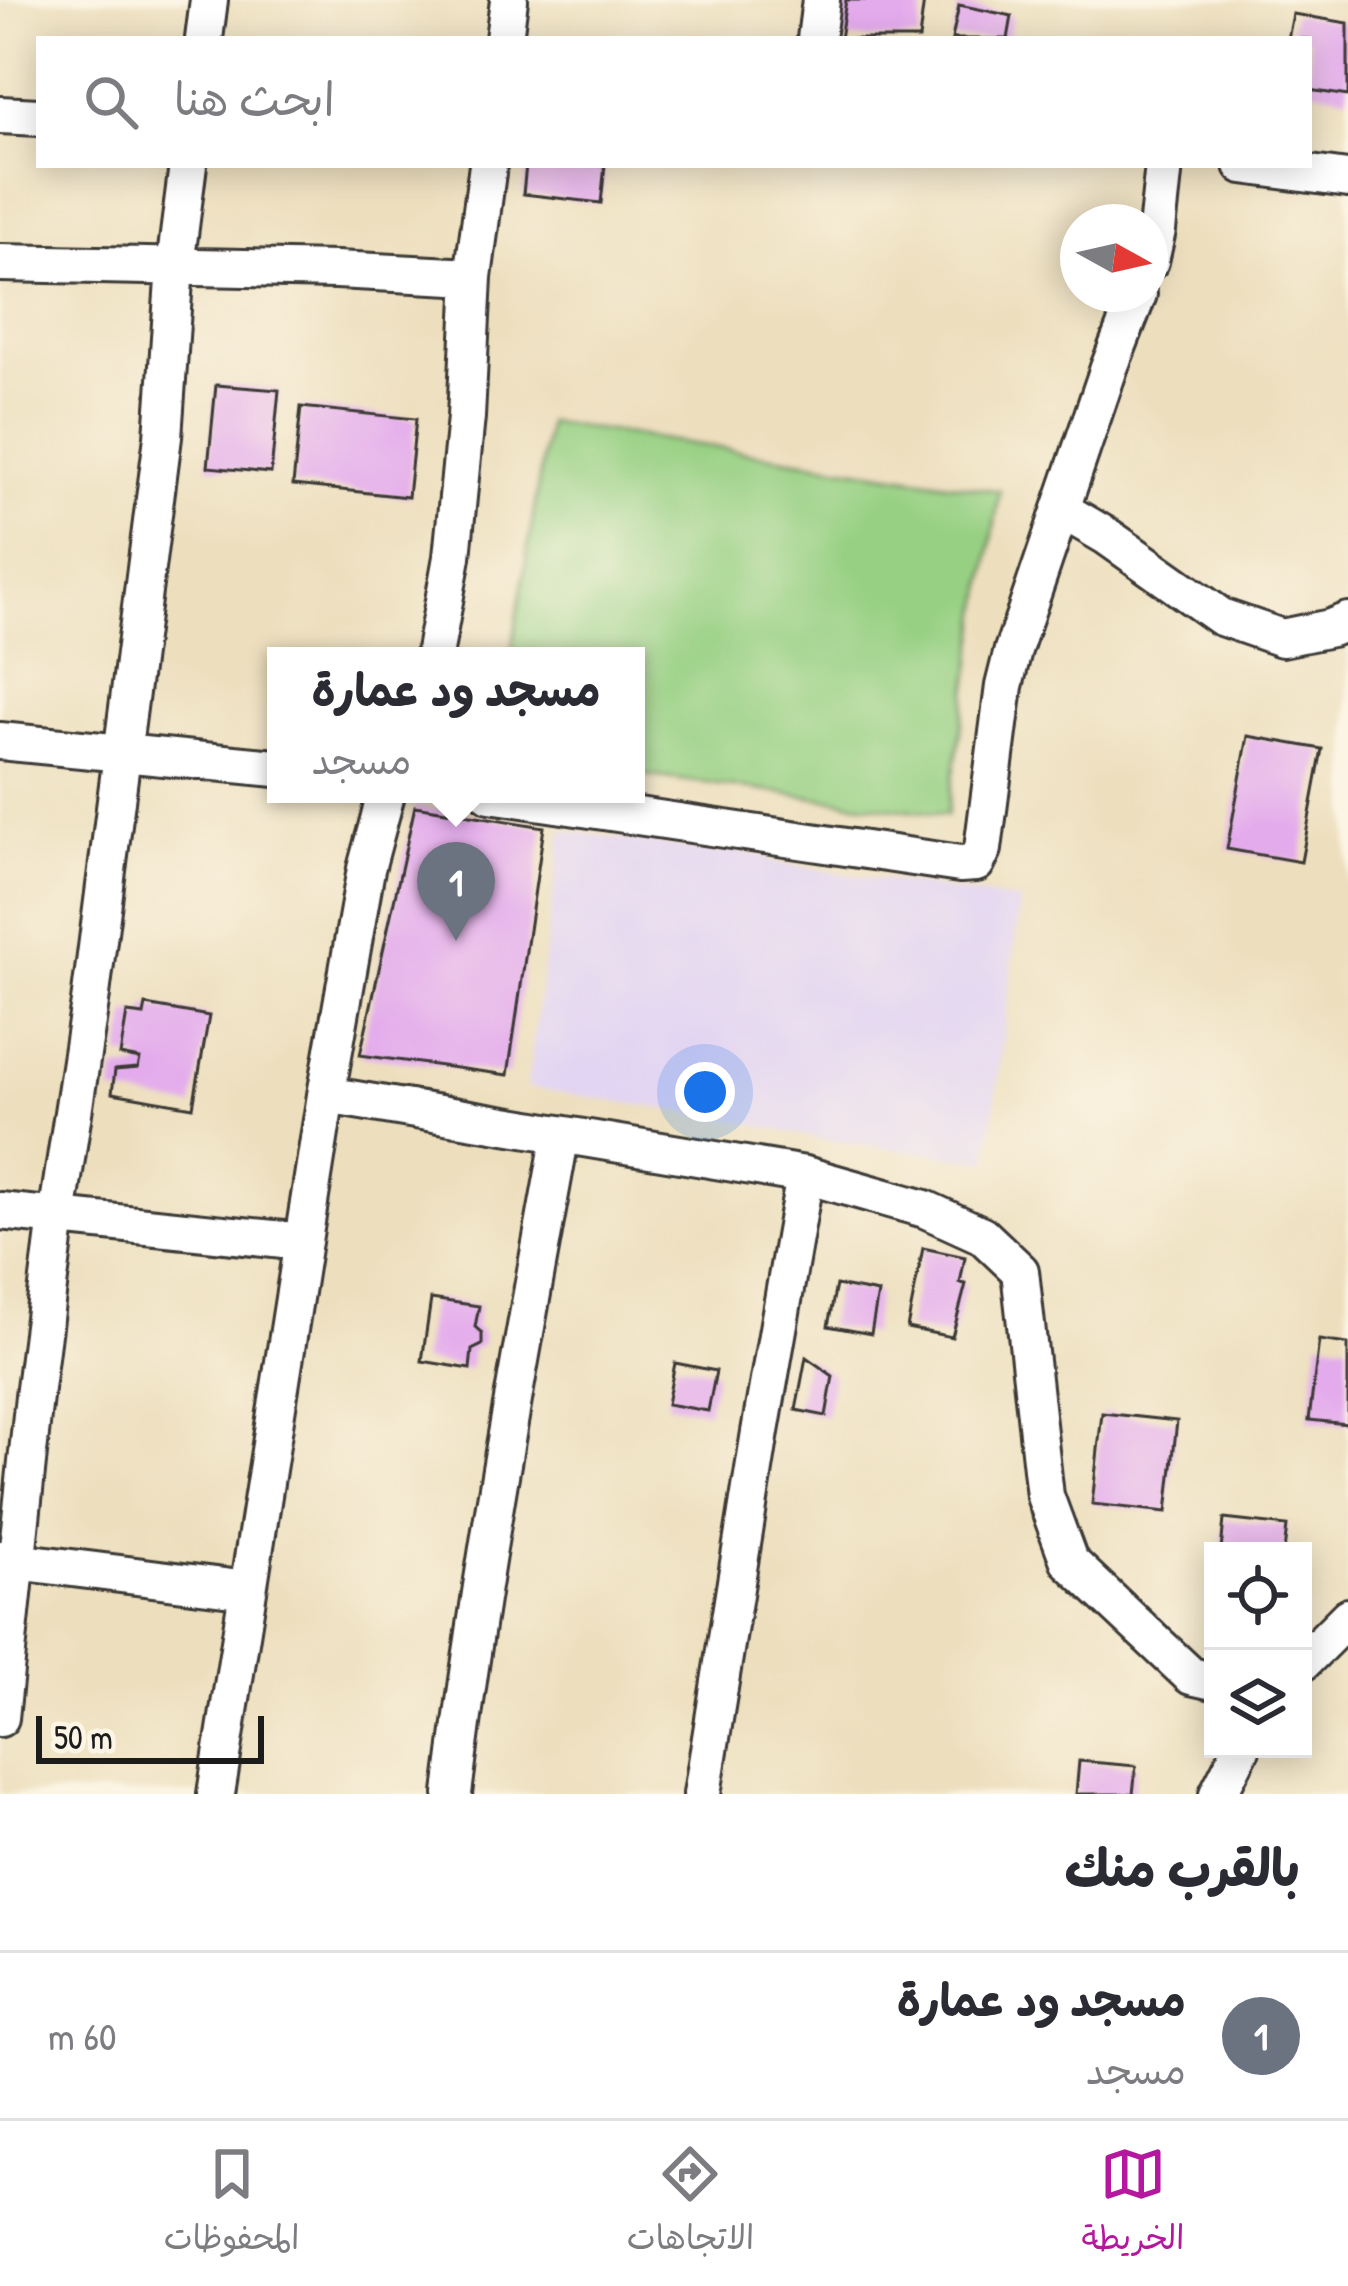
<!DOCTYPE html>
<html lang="ar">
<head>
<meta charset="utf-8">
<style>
	:root { --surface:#fff; --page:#f2f2f3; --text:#2b2b33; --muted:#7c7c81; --line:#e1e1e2; --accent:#b5179e }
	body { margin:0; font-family:"Patrick Hand","Playpen Sans Arabic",sans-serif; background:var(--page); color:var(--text); direction:rtl }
	.controls { position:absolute; right:36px; bottom:36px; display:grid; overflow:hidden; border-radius:0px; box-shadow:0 6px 30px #0003 }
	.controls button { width:108px; height:108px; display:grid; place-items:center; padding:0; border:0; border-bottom:3px solid var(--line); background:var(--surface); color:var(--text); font:60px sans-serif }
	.compass { position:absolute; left:1060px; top:204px; width:108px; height:108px; border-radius:50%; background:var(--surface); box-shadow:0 6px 30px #0003; rotate:98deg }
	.scale { position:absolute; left:36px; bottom:30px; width:228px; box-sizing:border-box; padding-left:12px; border:6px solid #1c1c1c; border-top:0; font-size:33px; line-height:42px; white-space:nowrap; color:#1c1c1c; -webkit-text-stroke:9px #fcf5e5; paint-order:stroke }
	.you { position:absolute; left:705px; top:1092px; width:42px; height:42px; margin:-30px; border:9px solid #fff; border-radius:50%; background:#1a73e8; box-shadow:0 0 0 18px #1a73e833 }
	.badge { display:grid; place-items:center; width:78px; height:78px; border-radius:50%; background:var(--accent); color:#fff; font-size:39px; font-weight:700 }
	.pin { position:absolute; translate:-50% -99px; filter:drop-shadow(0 3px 6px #0008) }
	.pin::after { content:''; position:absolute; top:63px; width:42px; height:36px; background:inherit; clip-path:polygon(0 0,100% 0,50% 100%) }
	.popup { position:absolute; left:267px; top:647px; width:378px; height:156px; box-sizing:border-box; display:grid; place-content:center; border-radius:0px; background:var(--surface); filter:drop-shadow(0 3px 9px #0005); font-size:39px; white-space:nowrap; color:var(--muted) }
	.popup b { font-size:45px; color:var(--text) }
	.popup::after { content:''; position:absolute; left:50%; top:100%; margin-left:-24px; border:24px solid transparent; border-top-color:var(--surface) }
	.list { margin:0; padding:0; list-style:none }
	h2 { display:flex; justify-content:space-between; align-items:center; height:156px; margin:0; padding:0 48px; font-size:51px }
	h2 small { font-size:39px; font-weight:400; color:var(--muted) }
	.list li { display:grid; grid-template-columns:78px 1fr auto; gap:36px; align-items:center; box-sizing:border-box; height:168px; padding:0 48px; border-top:3px solid var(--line) }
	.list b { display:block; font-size:45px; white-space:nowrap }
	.list p { margin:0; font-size:39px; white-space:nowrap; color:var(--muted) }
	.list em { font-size:39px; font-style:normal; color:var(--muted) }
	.icon { flex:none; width:66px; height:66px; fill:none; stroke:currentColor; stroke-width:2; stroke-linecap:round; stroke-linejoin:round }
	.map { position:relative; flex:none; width:1348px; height:1794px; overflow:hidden; direction:ltr }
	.search { position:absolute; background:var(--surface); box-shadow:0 6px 30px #0003; left:36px; right:36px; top:36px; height:132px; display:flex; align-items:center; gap:30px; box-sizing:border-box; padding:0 42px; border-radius:0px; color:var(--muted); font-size:45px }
	.sheet { height:324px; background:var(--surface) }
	nav { display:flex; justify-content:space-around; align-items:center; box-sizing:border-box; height:168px; border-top:3px solid var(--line); background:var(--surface); font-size:33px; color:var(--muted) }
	nav a { display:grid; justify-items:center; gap:6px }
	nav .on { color:var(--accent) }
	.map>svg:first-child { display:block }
	.built { fill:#e2d4f3 }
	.park { fill:#97d083; stroke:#5a7650; stroke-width:3 }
	.building { fill:#e3aaec }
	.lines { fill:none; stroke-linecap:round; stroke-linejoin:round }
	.minor-casing { stroke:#3b3934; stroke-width:42 }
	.minor { stroke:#fff; stroke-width:36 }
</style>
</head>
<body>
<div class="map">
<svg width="1348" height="1794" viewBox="0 0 1348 1794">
	<rect width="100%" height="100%" fill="#fcf5e5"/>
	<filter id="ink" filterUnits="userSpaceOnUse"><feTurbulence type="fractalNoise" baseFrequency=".00833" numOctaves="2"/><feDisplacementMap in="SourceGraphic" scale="24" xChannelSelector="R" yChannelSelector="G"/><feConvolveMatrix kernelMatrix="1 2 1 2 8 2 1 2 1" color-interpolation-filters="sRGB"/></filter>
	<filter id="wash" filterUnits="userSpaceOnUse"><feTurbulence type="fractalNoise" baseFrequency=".004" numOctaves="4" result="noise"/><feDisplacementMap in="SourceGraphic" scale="48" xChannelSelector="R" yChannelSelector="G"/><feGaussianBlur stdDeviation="2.7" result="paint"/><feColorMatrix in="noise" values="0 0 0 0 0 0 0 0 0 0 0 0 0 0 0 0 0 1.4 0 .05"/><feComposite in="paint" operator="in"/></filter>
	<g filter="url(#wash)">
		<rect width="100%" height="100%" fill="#eddfbe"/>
		<path class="built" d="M562 830 720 853 721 849 770 856V862L1020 901 988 1161 825 1140 735 1120 527 1087Z"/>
		<path class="park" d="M548 422 1000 491 947 815 636 774V656H511Z"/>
		<g id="blocks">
			<path class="building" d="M846 0H924L919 39H840Z
				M959 5 1012 16 1008 39H952Z
				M1293 14 1348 23V96L1309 90V39H1288Z
				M526 165H605L601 203 523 194Z
				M216 385 279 390 271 473 208 467Z
				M301 407 416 419 408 497 293 485Z
				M1248 736 1322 749 1301 862 1227 849Z
				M415 806 544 827 508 1075 360 1055Z
				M146 1005 209 1016 193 1107 112 1093 115 1070 138 1068 140 1059 120 1055 127 1013 144 1015Z
				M923 1248 965 1257 960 1283 966 1284 952 1337 907 1328Z
				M836 1285 878 1293 871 1334 828 1326Z
				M431 1299 479 1306 475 1327 482 1333V1345L472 1350 470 1369 422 1361Z
				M1319 1340 1348 1344V1424L1309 1420Z
				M806 1357 833 1376 826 1416 796 1410Z
				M675 1363 716 1371 708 1411 667 1404Z
				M1102 1413 1177 1421 1167 1512 1092 1504Z
				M1224 1519 1287 1526 1284 1551H1221Z
				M1079 1761 1136 1766 1133 1794H1076Z"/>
		</g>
	</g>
	<g filter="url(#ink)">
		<use href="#blocks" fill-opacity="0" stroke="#3b3934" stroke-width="3"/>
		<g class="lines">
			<g class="minor-casing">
				<path id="minor" d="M204 39 209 0
					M504 39 509 0
					M816 39 821 0
					M0 115 39 117
					M1243 165 1348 179
					M1150 261 1157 230 1164 165
					M0 263 336 270 473 277
					M1062 510 1108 537 1221 617 1282 638 1331 628 1348 621
					M434 656 452 557 466 417 473 277 488 165
					M0 741 276 768
					M490 794 960 864 976 863 983 849 1004 686 1013 650 1109 368 1138 294
					M326 1095 805 1175 925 1209 982 1235 1020 1271 1045 1496 1069 1561 1191 1676 1213 1681
					M0 1211 303 1242
					M0 1559 248 1590
					M1303 1662 1348 1617
					M0 1718 34 1396 57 1217 90 1002 163 437 175 266 188 165
					M216 1794 326 1095 366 869 386 794
					M453 1794C480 1572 521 1353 561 1134
					M702 1794 760 1432 805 1175
					M1218 1794 1241 1749"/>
			</g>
			<use href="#minor" class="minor"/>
		</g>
	</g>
</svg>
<div class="controls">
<button><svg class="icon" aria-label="locate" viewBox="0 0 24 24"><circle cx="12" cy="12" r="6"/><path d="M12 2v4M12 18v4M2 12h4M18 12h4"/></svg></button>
<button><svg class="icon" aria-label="layers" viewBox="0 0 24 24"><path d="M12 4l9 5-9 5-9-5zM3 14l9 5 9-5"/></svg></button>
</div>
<svg class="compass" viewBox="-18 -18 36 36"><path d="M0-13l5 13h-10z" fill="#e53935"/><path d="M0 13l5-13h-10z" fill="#7c7c81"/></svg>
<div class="scale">50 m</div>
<div class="you"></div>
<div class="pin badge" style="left:456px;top:941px;background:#6b7280">1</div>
<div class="popup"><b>مسجد ود عمارة</b>مسجد</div>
<div class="search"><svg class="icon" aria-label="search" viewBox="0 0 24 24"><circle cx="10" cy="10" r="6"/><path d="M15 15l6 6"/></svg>ابحث هنا</div>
</div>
<section class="sheet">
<h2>بالقرب منك<small></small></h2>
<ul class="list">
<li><span class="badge" style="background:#6b7280">1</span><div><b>مسجد ود عمارة</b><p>مسجد</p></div><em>60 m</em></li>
</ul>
</section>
<nav>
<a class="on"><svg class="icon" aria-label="map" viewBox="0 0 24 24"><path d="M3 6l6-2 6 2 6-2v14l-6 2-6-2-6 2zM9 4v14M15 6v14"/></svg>الخريطة</a>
<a><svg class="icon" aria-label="directions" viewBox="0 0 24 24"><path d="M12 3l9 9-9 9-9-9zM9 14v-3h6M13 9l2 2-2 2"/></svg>الاتجاهات</a>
<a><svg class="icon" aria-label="saved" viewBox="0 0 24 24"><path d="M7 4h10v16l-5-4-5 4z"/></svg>المحفوظات</a>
</nav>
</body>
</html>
